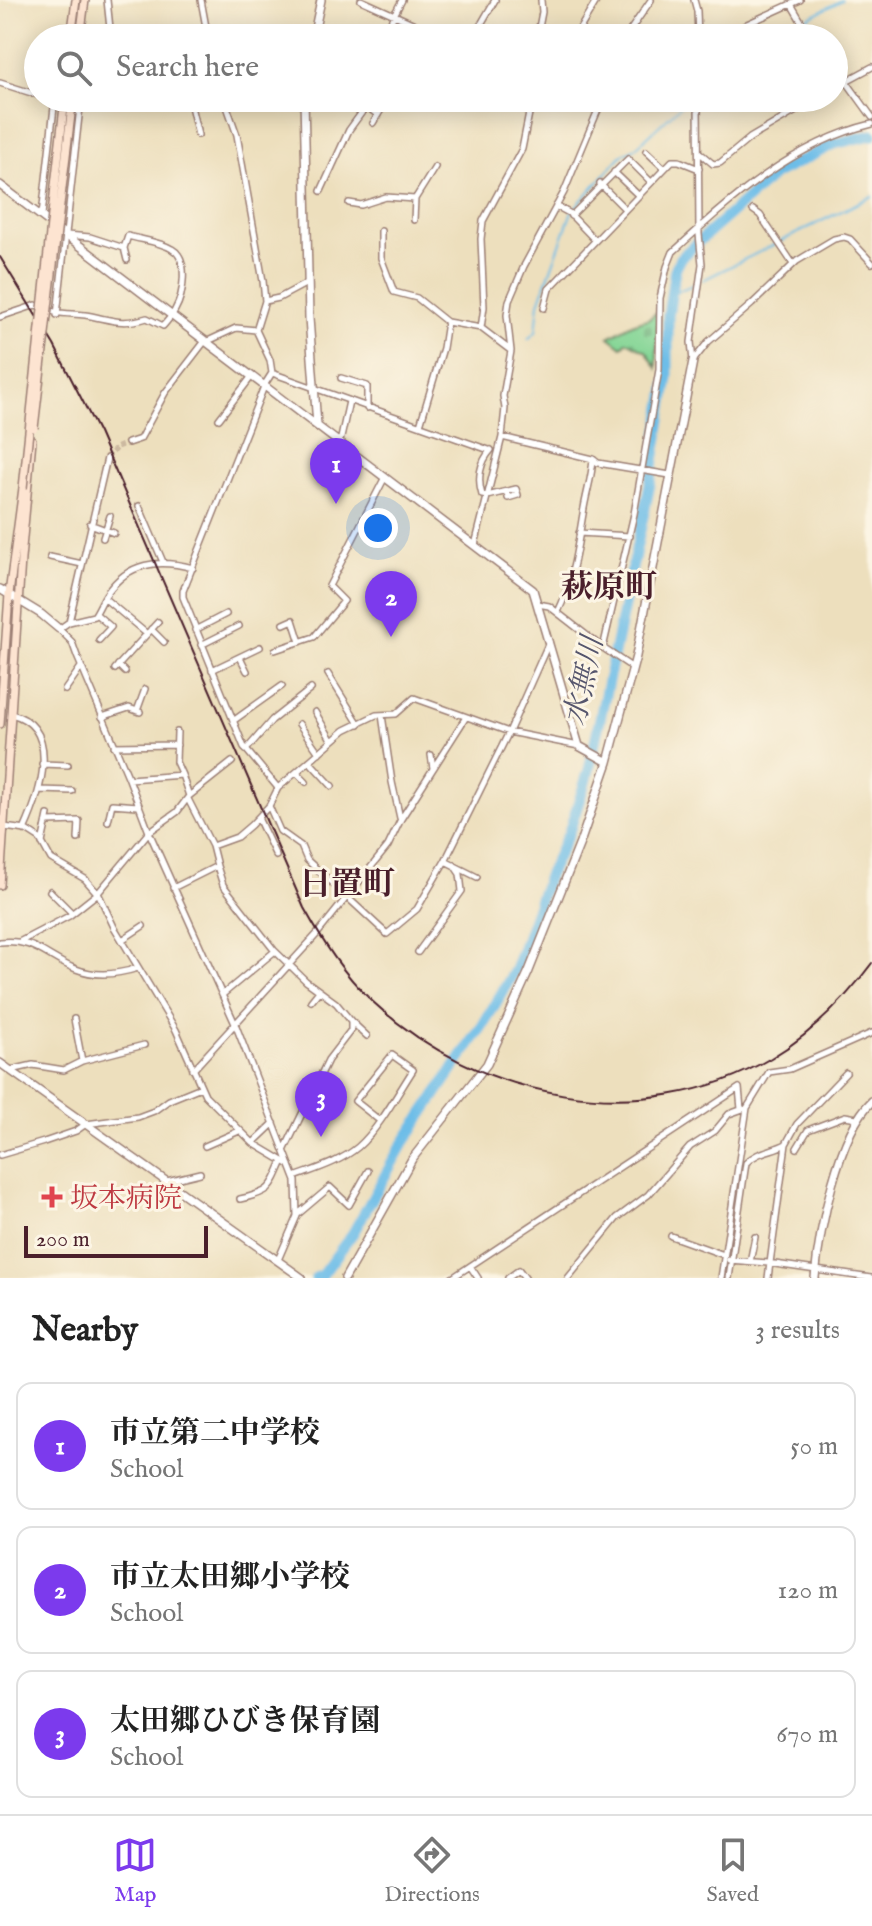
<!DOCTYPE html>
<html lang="en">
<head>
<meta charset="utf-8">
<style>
	:root { --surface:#fff; --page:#f6f6f6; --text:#222; --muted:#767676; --line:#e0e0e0; --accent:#7c3aed }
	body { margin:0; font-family:"IM FELL English","Noto Serif JP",serif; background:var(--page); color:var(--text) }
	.scale { position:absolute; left:24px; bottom:20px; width:184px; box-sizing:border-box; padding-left:8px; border:4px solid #4a1f2b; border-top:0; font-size:22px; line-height:28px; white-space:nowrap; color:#4a1f2b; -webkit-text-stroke:6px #fcf5e5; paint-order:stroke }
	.you { position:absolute; left:378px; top:528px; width:28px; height:28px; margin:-20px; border:6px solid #fff; border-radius:50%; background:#1a73e8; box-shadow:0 0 0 12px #1a73e833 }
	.badge { display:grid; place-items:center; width:52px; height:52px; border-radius:50%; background:var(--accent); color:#fff; font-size:26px; font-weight:700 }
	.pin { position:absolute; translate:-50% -66px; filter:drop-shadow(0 2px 4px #0008) }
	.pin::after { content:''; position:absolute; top:42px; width:28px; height:24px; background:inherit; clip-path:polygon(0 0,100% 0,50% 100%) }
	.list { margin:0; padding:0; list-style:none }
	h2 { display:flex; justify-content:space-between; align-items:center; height:104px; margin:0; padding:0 32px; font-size:34px }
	h2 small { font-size:26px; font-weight:400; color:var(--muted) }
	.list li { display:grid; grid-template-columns:52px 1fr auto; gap:24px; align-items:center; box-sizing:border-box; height:128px; margin:0 16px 16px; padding:0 16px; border:2px solid var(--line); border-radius:16px }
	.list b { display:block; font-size:30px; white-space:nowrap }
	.list p { margin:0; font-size:26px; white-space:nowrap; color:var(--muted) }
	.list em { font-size:26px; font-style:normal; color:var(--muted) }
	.icon { flex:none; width:44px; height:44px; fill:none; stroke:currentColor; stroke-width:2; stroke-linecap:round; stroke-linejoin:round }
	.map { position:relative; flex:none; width:872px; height:1278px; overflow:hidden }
	.search { position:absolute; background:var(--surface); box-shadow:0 4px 20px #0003; left:24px; right:24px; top:24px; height:88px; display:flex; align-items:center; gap:20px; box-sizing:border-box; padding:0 28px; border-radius:44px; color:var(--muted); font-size:30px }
	.sheet { height:536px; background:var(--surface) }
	nav { display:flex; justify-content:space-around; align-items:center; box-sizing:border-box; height:112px; border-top:2px solid var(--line); background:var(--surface); font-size:22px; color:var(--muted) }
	nav a { display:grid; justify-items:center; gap:4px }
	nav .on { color:var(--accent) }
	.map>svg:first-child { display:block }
	.cemetery { fill:url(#cemetery-stones); stroke:#677a60; stroke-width:2 }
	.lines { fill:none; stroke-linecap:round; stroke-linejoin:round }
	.stream { stroke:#6dbde8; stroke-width:2 }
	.river { stroke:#6dbde8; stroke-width:11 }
	.minor-tunnel { stroke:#ccb9a0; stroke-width:5; stroke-dasharray:5 2.5; stroke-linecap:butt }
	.minor-casing { stroke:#9c7f74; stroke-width:8 }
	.tertiary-casing { stroke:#9c7f74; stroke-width:10 }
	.secondary-casing { stroke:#9c7f74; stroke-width:10 }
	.minor { stroke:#fff; stroke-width:5 }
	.tertiary { stroke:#fff; stroke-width:7 }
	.secondary { stroke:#fde4d1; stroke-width:7 }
	.rail { stroke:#4a1f2b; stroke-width:2 }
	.secondary-bridge-casing { stroke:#9c7f74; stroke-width:10; stroke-linecap:butt }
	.secondary-bridge { stroke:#fde4d1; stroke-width:7 }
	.health-dot { fill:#e0444e; stroke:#fcf5e5; stroke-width:3 }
	.labels { text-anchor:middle; stroke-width:6; stroke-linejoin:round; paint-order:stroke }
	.health-label { font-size:28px; fill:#be3a42; stroke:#fcf5e5; text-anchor:start }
	.water-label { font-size:30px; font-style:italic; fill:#56566d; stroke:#fcf5e5 }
	.quarter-label { font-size:32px; font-weight:bold; fill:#4a1f2b; stroke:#fcf5e5 }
</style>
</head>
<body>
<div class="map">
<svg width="872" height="1278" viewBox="0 0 872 1278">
	<defs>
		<pattern id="cemetery-stones" width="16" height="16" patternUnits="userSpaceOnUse" patternTransform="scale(2)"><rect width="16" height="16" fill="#84d595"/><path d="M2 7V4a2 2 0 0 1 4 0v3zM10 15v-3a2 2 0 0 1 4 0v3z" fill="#74b681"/></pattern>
	</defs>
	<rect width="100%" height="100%" fill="#fcf5e5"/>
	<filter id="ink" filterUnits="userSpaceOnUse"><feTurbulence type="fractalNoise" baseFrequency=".0125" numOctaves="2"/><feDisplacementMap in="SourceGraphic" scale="16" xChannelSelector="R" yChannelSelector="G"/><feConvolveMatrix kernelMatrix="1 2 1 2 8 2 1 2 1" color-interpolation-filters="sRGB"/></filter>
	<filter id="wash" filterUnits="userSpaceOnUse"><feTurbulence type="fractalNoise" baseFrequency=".006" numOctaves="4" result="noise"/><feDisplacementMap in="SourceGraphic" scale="32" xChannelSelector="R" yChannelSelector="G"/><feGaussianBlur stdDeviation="1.8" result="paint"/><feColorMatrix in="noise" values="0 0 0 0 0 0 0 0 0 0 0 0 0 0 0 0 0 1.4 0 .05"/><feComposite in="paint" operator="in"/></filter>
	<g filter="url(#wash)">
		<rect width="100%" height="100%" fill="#eddfbd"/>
		<path class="cemetery" d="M657 312V368L646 351 627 341 622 347 609 337 632 324 650 318Z"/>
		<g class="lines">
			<path class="stream" d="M804 20 842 0
				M764 38 779 26 798 22
				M703 280 872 196
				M671 294 697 283
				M528 339 536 332 539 303 572 211 623 154 634 149 689 98"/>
			<path class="river" d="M316 1278 322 1275 353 1233 401 1147 483 1025 515 970 548 876 569 832 589 770 650 484 668 378V316L675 270 680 258 775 174 834 144 872 135"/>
		</g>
	</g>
	<g filter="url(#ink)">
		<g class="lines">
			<path class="minor-tunnel" d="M107 458 117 447 128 443"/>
			<g class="minor-casing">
				<path id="minor" d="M107 0 111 38
					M201 0 208 38
					M361 0 430 31 458 38
					M694 0 697 11 698 38
					M791 4 811 38
					M382 38 402 0
					M473 38 495 0
					M537 38 542 12 541 0
					M578 38 576 35 597 0
					M625 38 651 0
					M727 38 747 24 800 0
					M834 66 846 81 834 88
					M872 67 846 81 872 117
					M0 83 38 95
					M189 98 198 135
					M224 98 237 135 263 281 265 301 256 330 270 360 272 373 489 450
					M355 98 378 115
					M738 98H744
					M373 123 387 100
					M646 151 664 168
					M700 153 713 164 720 163 750 138 818 98
					M614 172 638 195
					M600 184 625 209
					M321 191 349 130 365 108
					M349 203 361 205 386 197 415 199
					M556 206 569 213 595 240
					M753 210 760 215 793 264
					M42 215 55 98
					M571 216 628 159 651 182
					M414 220 415 199 435 167
					M381 231V258L394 292 417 298 447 322 481 328 510 350
					M124 248 127 260
					M265 301 279 298 307 283
					M544 308 549 289 672 161H679L699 169
					M57 315 81 98
					M0 317 36 305C57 315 63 313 85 315 110 319 120 326 147 318L163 326C167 321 172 316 175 310 183 296 190 259 172 249 161 242 142 240 128 236L124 248 90 237 67 235
					M481 328 484 307 481 239 483 221 522 149 532 98
					M208 341 236 328 256 330
					M693 361 691 342 702 264 699 234 698 98
					M693 361 708 342 752 304 797 261 834 239 844 237 850 239 872 263
					M272 373 265 384 183 591V597L244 747 278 788
					M341 378 367 386V408
					M219 419 252 376
					M420 425 443 348 447 322
					M502 437 593 459 598 463 670 475
					M338 441 341 438 349 401
					M128 443 140 439 165 393 205 341
					M491 450C480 462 477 479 482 495L487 496 516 489 518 495 508 498 507 491
					M139 506 163 562
					M90 524 114 533
					M579 533 630 536
					M103 538 110 516
					M475 545 502 437 505 408 503 396 511 351 507 315 509 301 524 266 564 192 603 98
					M50 557 82 564
					M193 568C158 559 129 562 107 593 102 600 99 609 94 616L69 622 59 629 72 642 77 656 129 779 149 832 236 1026 296 1181 297 1216 278 1260
					M104 598 147 634 158 622
					M538 604 549 606 603 648 633 668
					M558 612C573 582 578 542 584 508 587 491 592 476 593 459
					M96 614 111 627 99 640
					M69 622 107 458
					M284 624 293 620 300 642
					M151 629 164 642
					M195 630 226 614
					M201 645 239 626
					M603 648 634 514 659 370 660 298 667 267 673 252C731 199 793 143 872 124
					M275 650 314 637 344 601 329 586 385 477
					M240 657 247 671
					M118 665 125 672
					M115 669 147 634
					M212 670 260 647
					M328 674 359 724
					M65 690 81 667
					M137 711 145 689
					M315 712 332 741
					M11 714C64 727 39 797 24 830
					M382 715 392 782 400 818
					M102 717 129 708 140 712
					M233 721 282 686
					M299 724 319 753
					M114 746 177 745
					M246 750 272 720 311 689
					M431 755 433 768
					M309 761 332 786
					M42 764 68 765
					M297 773 306 782
					M182 775 189 796
					M129 779 182 775 176 762 177 732
					M40 790 72 791
					M188 799 212 846
					M269 806 280 831 301 846 307 860 387 934 417 909 445 861 509 732 549 642
					M258 818 276 856
					M108 821 112 804 138 806
					M48 822 79 821 78 839
					M4 827 26 830 40 839 51 859 85 879 99 895 114 927 176 1030 205 1095 253 1143 290 1165
					M42 843 48 815
					M445 861 477 877
					M217 866 223 885 274 950 306 981 336 1003 351 1021V1030L328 1060 285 1149
					M173 888 217 866 212 846 237 837 251 825 269 806 278 788 345 730 376 715 396 714 414 698 509 732 579 746
					M50 891 72 913
					M122 940 143 926
					M21 941 69 916 98 893 149 832 177 812 189 796 232 762
					M0 942C34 938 47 958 76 969 96 977 119 974 138 968
					M418 952 462 891 460 874 454 865
					M222 995 275 951
					M311 1001 319 991
					M74 1019 82 1061
					M352 1022 367 1036
					M11 1070 33 1065 64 1070 82 1061 144 1045
					M193 1070 318 933 388 846 401 819 466 717
					M253 1143 274 1123
					M205 1146 239 1131
					M797 1148 808 1130 845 1116 857 1118
					M0 1155 44 1142 76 1131 86 1124 138 1117 154 1111 169 1100 201 1087
					M295 1177C316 1169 340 1162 358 1147 378 1130 398 1093 413 1070L392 1055 355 1101 379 1120
					M167 1181 200 1173
					M240 1199C271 1192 271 1189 283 1161
					M297 1215 330 1187 349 1205 368 1171
					M671 1236 724 1255
					M729 1260 768 1263 871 1278
					M750 1262 755 1237
					M470 1266 478 1278
					M452 1278 739 1088 741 1109
					M508 1278 519 1270 525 1278
					M568 1278 617 1218 648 1195 690 1147 715 1131 729 1114 743 1109
					M721 1278 747 1108 769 1072 790 1069 872 1033
					M729 1278 746 1163C757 1151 773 1151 786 1144
					M768 1278 786 1144 797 1124 846 1073"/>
			</g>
			<g class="tertiary-casing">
				<path id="tertiary" d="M313 38 321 0
					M304 98 309 318 317 425
					M0 185 533 590 579 746 608 762
					M0 589 41 614 59 629
					M0 1063 302 1278
					M345 1278 412 1159 487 1064 529 971 580 843 608 762 636 656 693 361
					M815 1278C819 1232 838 1133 872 1101"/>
			</g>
			<g class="secondary-casing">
				<path id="secondary" d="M71 38 76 0
					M80 38 85 0
					M55 186 65 98
					M62 188 73 98
					M0 724 9 594 23 488
					M0 885 21 559 32 440"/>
			</g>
			<use href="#minor" class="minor"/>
			<use href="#tertiary" class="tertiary"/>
			<use href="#secondary" class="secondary"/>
			<path class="rail" d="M0 257 54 345 99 433 304 908C323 942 343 974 372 1001 476 1099 644 1133 771 1058 812 1034 844 1001 872 963"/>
			<g class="secondary-bridge-casing">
				<path id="secondary-bridge" d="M34 428 62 188
					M23 488 55 186"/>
			</g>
			<use href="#secondary-bridge" class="secondary-bridge"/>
		</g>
	</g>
	<path class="health-dot" d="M48 1185h8v8h8v8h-8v8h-8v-8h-8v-8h8z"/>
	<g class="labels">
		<g class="health-label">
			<text x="70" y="1207">坂本病院</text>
		</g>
		<g class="water-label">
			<text transform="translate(583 681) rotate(-78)" y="10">水無川</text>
		</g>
		<g class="quarter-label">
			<text x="609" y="597">萩原町</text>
			<text x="347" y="894">日置町</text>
		</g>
	</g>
</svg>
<div class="scale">200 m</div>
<div class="you"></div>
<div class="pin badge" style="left:336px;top:504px">1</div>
<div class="pin badge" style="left:391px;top:637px">2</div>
<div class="pin badge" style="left:321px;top:1137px">3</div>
<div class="search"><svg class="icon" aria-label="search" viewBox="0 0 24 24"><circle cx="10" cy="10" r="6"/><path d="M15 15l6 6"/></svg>Search here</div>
</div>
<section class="sheet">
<h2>Nearby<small>3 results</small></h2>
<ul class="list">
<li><span class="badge">1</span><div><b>市立第二中学校</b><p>School</p></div><em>50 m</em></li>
<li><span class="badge">2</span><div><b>市立太田郷小学校</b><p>School</p></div><em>120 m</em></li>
<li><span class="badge">3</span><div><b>太田郷ひびき保育園</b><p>School</p></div><em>670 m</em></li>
</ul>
</section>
<nav>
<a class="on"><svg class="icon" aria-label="map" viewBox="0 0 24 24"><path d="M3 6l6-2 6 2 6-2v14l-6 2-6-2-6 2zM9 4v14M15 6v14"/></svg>Map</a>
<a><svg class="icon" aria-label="directions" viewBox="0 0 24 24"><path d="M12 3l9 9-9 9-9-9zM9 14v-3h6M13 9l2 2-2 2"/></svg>Directions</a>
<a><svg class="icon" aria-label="saved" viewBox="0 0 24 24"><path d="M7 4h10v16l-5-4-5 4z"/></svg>Saved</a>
</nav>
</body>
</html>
